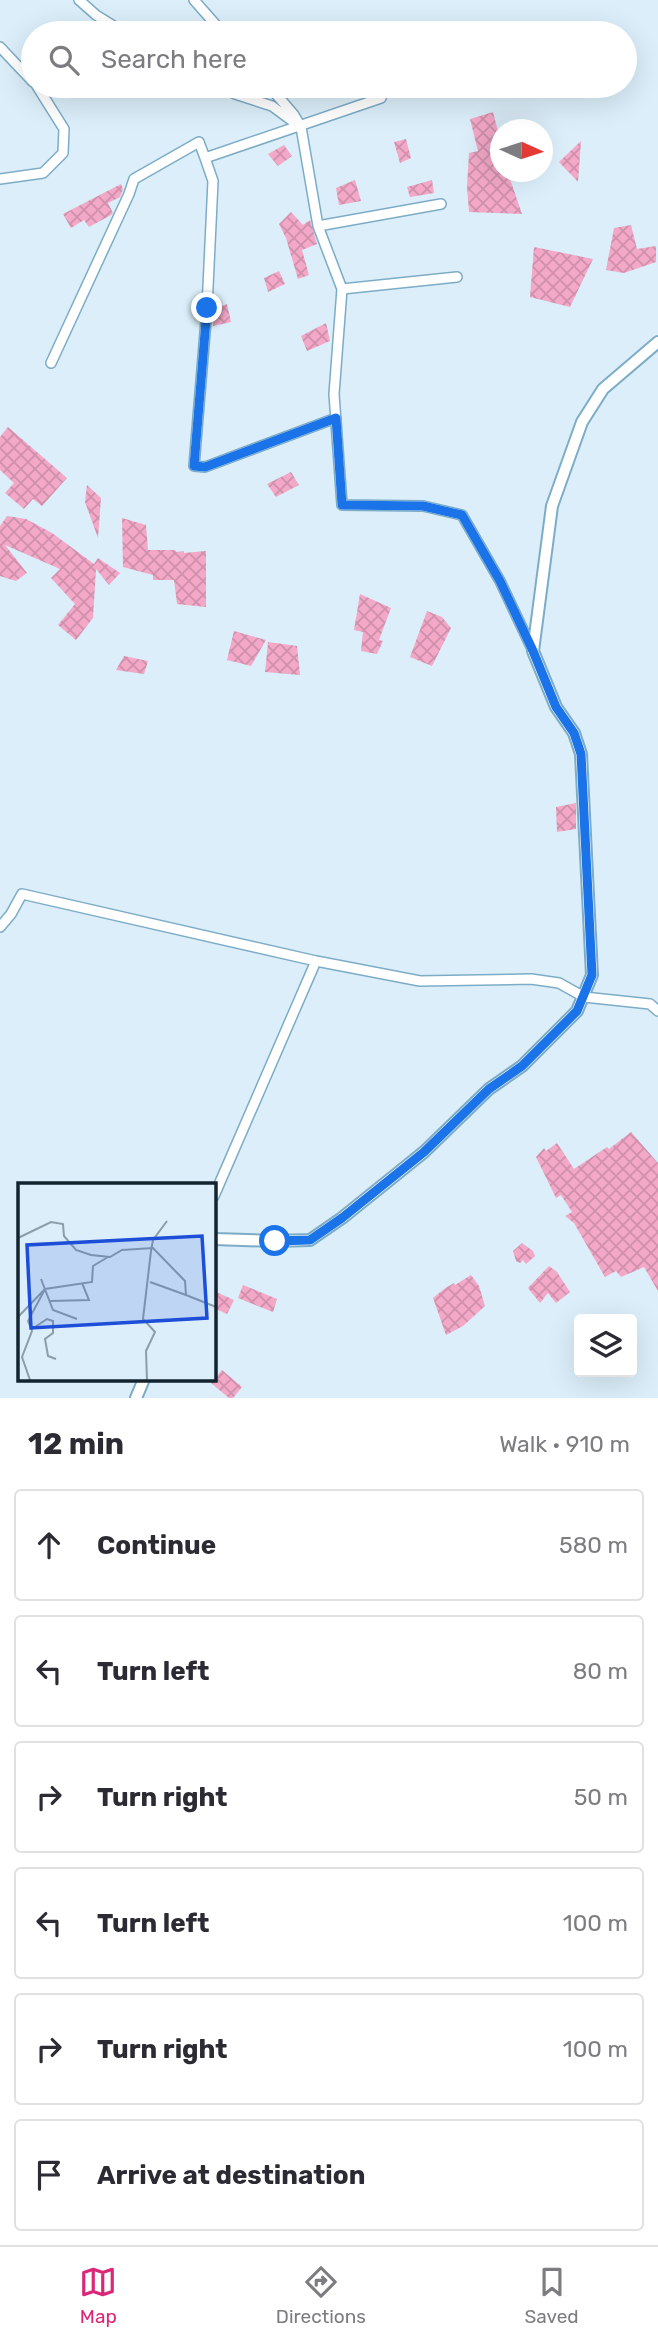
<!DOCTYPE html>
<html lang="en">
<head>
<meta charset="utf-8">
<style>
	:root { --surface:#fff; --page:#f2f2f3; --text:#2b2b33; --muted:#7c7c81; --line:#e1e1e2; --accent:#db2777 }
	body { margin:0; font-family:Rubik,sans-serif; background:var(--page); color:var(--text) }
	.controls { position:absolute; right:21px; bottom:21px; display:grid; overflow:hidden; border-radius:7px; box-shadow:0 7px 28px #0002 }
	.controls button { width:63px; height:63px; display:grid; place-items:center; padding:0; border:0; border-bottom:2px solid var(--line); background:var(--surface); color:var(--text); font:35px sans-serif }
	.compass { position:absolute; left:490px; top:119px; width:63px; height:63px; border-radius:50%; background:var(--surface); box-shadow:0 7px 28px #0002; rotate:93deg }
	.stop { position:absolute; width:21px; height:21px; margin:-16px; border:5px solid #1a73e8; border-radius:50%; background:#fff }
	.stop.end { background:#1a73e8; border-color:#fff; box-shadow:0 2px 7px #0008 }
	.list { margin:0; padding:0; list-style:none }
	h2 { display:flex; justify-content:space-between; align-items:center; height:91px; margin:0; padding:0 28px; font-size:30px }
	h2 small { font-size:23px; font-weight:400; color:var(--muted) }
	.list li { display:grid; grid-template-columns:46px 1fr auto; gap:21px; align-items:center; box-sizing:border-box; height:112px; margin:0 14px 14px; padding:0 14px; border:2px solid var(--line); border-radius:7px }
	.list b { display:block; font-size:26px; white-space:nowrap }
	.list em { font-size:23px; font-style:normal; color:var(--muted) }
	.icon { flex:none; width:38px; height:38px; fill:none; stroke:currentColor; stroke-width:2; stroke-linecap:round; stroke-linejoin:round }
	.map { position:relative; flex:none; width:658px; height:1398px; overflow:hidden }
	.search { position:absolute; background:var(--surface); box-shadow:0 7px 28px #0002; left:21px; right:21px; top:21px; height:77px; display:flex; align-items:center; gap:18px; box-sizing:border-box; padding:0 24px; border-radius:38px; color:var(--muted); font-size:26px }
	.sheet { height:847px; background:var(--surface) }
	nav { display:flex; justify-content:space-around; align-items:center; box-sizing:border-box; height:98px; border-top:2px solid var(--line); background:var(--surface); font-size:19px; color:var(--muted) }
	nav a { display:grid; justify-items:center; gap:4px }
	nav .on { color:var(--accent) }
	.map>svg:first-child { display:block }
	.building { fill:url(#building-cross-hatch) }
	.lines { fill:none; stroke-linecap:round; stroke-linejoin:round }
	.minor-casing { stroke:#7dacc6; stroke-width:12 }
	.tertiary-casing { stroke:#7dacc6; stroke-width:14 }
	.minor { stroke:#fff; stroke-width:9 }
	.tertiary { stroke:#fff; stroke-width:10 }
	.route { stroke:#1a73e8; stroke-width:9 }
	.inset-road { fill:none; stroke:#8b9ea8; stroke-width:2 }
	.view { fill:#1d4ed8; fill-opacity:0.15; stroke:#1d4ed8; stroke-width:3.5 }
	.inset-edge { fill:none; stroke:#12252f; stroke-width:3.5 }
</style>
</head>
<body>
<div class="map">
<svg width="658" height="1398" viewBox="0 0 658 1398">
	<defs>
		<pattern id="building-cross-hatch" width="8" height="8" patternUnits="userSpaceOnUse" patternTransform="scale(1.75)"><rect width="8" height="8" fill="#f3a8c7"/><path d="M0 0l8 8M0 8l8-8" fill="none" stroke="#cf90ab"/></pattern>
	</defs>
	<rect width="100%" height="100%" fill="#dbeef9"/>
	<path class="building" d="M493 112 500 139V172H529V175L510 179 522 214 469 212 467 187 469 153 478 151 470 119Z
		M406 139 411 158 400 163 394 142Z
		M581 141 578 182 559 162Z
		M284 145 292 156 278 166 268 154Z
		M355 180 361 201 339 205 336 188Z
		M432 180 434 193 410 197 407 187Z
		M121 184 123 189 120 197 108 203 113 213 111 215 89 227 84 220 71 228 63 214Z
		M291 212 303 225 310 220 317 244 302 250 309 275 298 279 286 238 279 224Z
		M631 225 637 249 656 246V262L624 273 606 270 614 228Z
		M534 247 593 259 570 307 530 297Z
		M279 271 285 284 268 292 264 278Z
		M227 304 231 322 213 326 214 309Z
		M326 323 330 341 307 351 301 336Z
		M8 427 67 478 42 506 33 499 24 509 5 493 14 483 0 470V437Z
		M291 472 299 485 276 497 267 484Z
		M87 485 101 498 98 538 85 502Z
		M7 516 26 519 52 533 94 564 98 558 120 573 109 585 96 569 93 618 76 640 58 625 75 604 51 578 60 569 5 545 27 573 16 581 0 576V526Z
		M122 518 146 525 148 550H175L176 552 184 551V553L206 551V607L177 604 174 580H153V575L123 567Z
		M360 594 391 608 379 640 383 641 377 654 361 651 363 632 354 630Z
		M427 611 442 617 451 628 432 666 410 657Z
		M234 631 266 640 251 666 227 660Z
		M268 642 297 646 300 675 265 672Z
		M124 656 148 661 144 674 116 670Z
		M576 803V829L557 832 556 807Z
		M631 1132 658 1163V1291L644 1267 621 1277 616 1271 605 1277 574 1223 565 1216 572 1212 561 1195 556 1198 536 1157 544 1148 546 1151 557 1143 574 1169 607 1147 609 1149Z
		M522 1243 533 1251 535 1256 526 1264 523 1260 520 1263 516 1261 513 1251Z
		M549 1266 557 1272 570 1292 556 1303 548 1293 540 1303 528 1288Z
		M471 1275 479 1286 485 1306 463 1326 446 1335 433 1298 444 1289 454 1283 455 1285Z
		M243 1285 277 1299 273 1312 238 1298Z
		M214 1291 234 1300 227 1314 214 1308Z
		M222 1370 242 1387 233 1398H229L211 1383Z"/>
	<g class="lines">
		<g class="minor-casing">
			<path id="minor" d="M79 0 96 15 125 33
				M194 0 223 33
				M0 47 33 82
				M220 86 235 94 272 106 299 126
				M269 86 294 115 301 127 318 226 342 289 334 394 342 505 423 506 462 515 500 581 533 651
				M205 158 213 181 207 308 194 466 205 467 336 418
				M0 179 43 173 63 153 64 129 37 86
				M318 226 441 204
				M342 289 457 277
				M51 363 129 194 134 179 199 142 205 158 381 98
				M0 927 11 914 22 894 316 961 420 981 531 979 559 983 584 997 650 1004 658 1011
				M214 1196 316 961"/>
		</g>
		<g class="tertiary-casing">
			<path id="tertiary" d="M214 1239 275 1241 310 1240 342 1218 424 1152 489 1089 522 1066 577 1011 592 975 581 754 574 733 556 707 533 651 552 506 582 422 603 389 658 342
				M136 1398 144 1379"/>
		</g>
		<use href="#minor" class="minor"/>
		<use href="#tertiary" class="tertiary"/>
	</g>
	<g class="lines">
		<path class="route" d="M207 308 194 466 205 467 336 418 342 505 423 506 462 515 500 581 533 651 556 707 574 733 581 754 592 975 577 1011 522 1066 489 1089 424 1152 342 1218 310 1240 275 1241"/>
	</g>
	<g transform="translate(18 1183)">
		<rect width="198" height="198" fill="#dbeef9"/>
		<path class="inset-road" d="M0 55 33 39 45 41 46 53 58 67 73 72 92 74 104 67 135 65 167 98 168 112 198 124M23 96 35 127 59 136M132 99 168 112M32 118 71 117 64 100M0 134 27 106 74 99 75 83 90 74M14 146 29 136 35 138V150L27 156 30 173 38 176M12 197 4 174 14 148 10 138 26 108M129 197 128 168 137 149 125 136 133 68 135 57 149 38"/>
		<path class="view" d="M184 53 189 135 13 145 9 62Z"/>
		<rect width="198" height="198" class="inset-edge"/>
	</g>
</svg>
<div class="controls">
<button><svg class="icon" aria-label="layers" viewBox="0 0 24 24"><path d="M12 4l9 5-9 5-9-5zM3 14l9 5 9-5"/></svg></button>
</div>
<svg class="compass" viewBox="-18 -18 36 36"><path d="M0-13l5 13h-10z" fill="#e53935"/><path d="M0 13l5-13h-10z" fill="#7c7c81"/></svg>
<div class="stop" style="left:275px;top:1241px"></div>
<div class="stop end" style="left:207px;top:308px"></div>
<div class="search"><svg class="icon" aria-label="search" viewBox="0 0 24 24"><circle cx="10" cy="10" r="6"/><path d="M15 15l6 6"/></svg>Search here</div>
</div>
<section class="sheet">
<h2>12 min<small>Walk · 910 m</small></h2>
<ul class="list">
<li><svg class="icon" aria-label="ahead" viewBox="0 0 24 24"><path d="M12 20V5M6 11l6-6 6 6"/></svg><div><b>Continue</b></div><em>580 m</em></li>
<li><svg class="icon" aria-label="left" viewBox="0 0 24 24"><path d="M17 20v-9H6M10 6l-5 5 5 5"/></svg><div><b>Turn left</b></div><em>80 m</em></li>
<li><svg class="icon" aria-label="right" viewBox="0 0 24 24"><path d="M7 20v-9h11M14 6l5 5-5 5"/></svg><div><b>Turn right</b></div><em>50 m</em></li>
<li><svg class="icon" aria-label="left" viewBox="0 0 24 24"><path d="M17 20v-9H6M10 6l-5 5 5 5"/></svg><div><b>Turn left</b></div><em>100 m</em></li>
<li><svg class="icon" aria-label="right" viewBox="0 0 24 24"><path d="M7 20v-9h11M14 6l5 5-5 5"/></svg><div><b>Turn right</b></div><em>100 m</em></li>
<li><svg class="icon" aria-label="arrive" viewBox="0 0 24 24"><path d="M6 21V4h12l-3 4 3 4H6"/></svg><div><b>Arrive at destination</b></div></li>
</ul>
</section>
<nav>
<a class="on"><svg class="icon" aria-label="map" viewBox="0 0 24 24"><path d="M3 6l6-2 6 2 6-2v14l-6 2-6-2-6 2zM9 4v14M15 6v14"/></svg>Map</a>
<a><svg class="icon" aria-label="directions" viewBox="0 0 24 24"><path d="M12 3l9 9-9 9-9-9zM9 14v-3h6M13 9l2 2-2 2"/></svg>Directions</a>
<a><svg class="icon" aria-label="saved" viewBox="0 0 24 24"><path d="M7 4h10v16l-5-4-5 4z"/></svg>Saved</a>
</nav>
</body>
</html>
